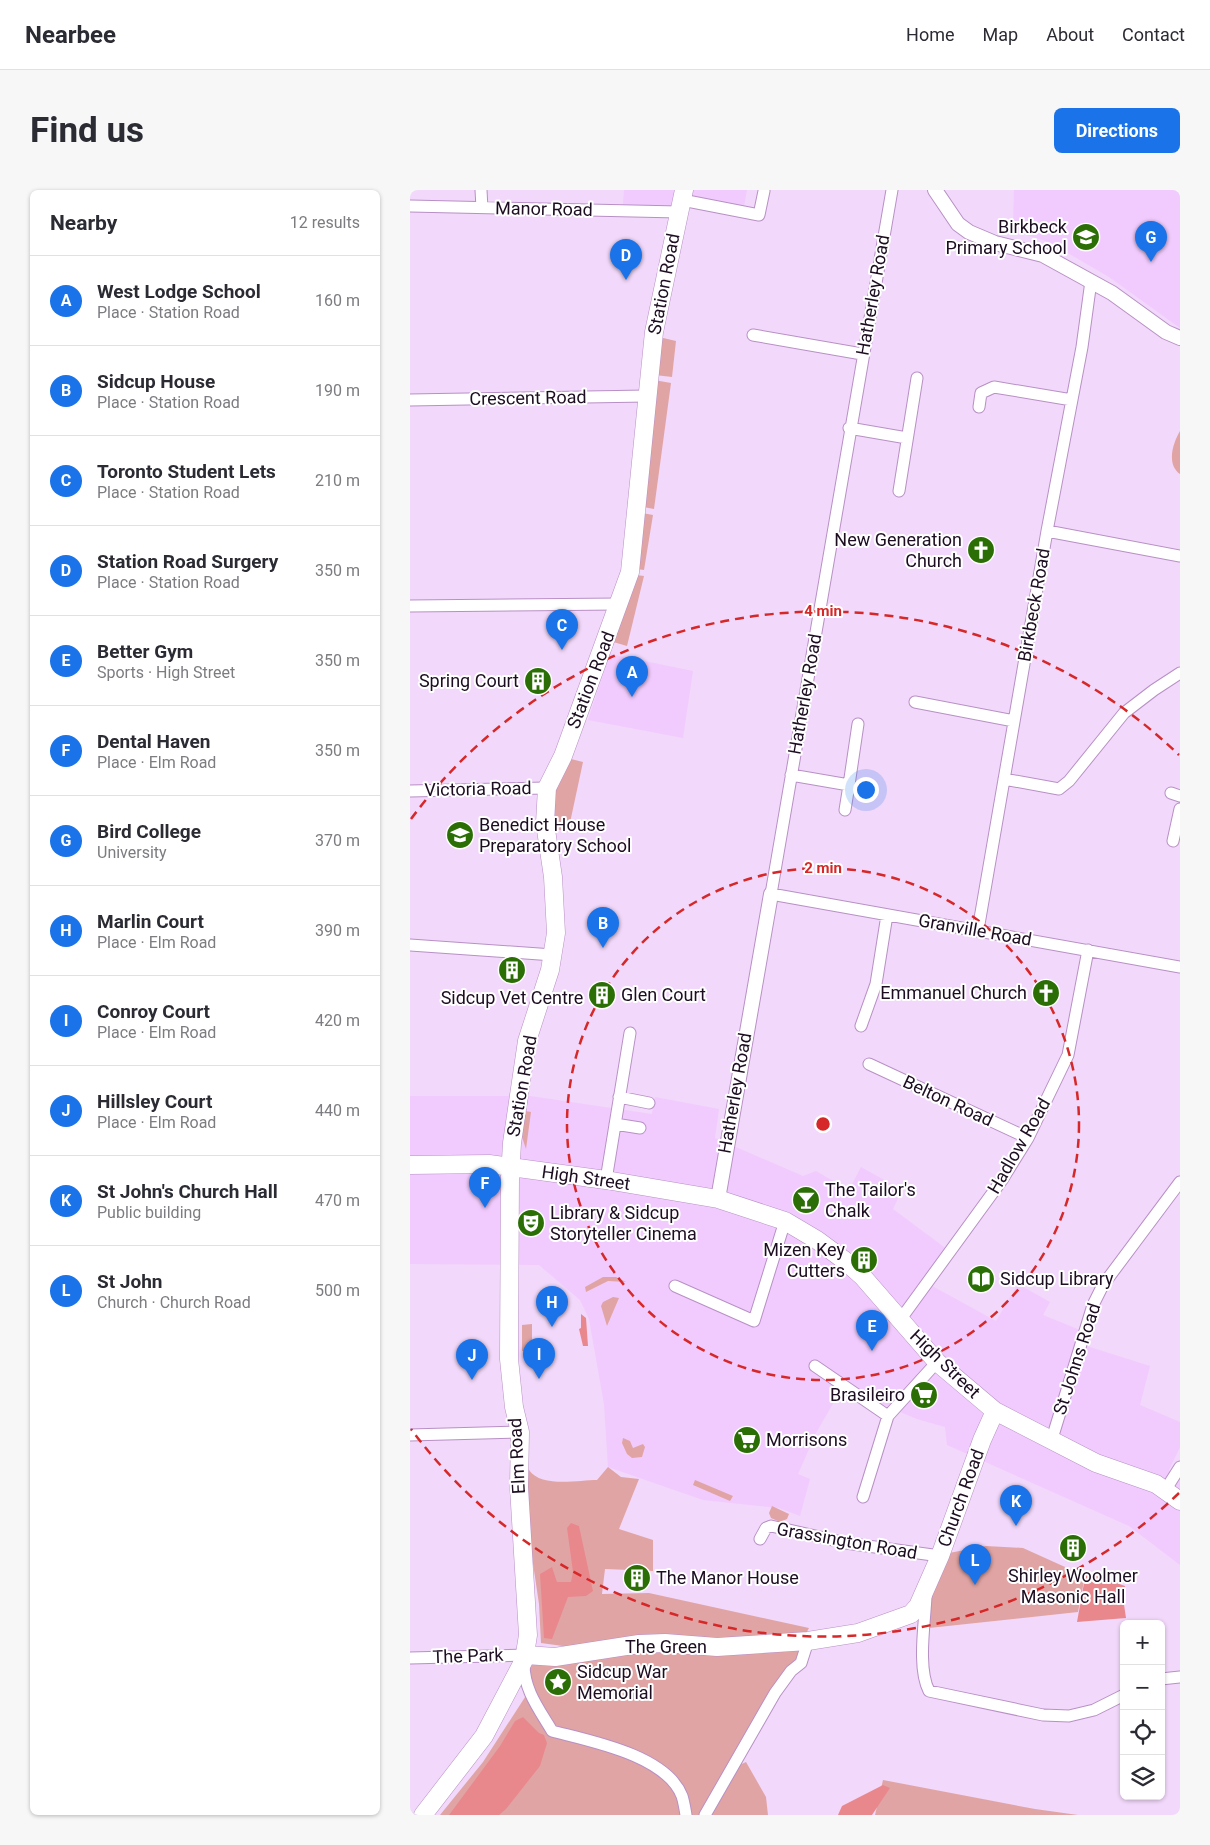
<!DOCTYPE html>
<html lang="en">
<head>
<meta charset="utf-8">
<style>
	:root { --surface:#fff; --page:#f7f7f7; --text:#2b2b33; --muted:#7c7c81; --line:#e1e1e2; --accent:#1a73e8 }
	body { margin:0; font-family:Roboto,sans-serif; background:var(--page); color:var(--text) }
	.controls { position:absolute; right:15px; bottom:15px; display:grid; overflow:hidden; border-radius:8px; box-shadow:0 1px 4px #0004 }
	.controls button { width:45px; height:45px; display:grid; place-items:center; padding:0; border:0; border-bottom:1px solid var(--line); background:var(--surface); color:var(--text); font:25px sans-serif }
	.you { position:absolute; left:455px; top:599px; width:18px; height:18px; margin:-12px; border:4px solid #fff; border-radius:50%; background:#1a73e8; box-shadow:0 0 0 8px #1a73e833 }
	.badge { display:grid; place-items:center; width:32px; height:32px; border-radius:50%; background:var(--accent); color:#fff; font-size:16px; font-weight:700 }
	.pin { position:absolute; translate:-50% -41px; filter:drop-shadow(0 1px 2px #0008) }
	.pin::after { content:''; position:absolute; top:26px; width:18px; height:15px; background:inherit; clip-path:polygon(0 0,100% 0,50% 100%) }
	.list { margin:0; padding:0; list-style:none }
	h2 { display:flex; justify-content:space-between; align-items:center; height:65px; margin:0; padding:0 20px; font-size:21px }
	h2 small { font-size:16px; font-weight:400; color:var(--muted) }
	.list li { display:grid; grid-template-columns:32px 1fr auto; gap:15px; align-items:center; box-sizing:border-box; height:90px; padding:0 20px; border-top:1px solid var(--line) }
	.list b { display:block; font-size:19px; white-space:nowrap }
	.list p { margin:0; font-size:16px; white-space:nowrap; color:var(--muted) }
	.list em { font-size:16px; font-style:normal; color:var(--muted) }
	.icon { flex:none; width:28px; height:28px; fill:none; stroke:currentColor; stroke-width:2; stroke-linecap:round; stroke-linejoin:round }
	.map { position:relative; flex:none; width:770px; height:1625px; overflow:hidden; border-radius:8px }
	header { display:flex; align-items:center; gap:30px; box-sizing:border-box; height:70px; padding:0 25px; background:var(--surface); border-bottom:1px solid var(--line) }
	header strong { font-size:24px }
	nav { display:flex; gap:28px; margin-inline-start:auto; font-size:18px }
	.intro { display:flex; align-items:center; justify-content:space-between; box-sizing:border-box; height:120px; padding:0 30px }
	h1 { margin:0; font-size:35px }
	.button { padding:12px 22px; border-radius:8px; background:var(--accent); color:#fff; font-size:18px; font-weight:700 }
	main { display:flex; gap:30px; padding:0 30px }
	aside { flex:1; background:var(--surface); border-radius:8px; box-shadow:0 1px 4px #0004 }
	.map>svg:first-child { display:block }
	.built { fill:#f1cbfd }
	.green { fill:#e1a4a4 }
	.forest { fill:#e9888c }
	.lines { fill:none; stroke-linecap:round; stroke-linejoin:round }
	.minor-casing { stroke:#b890c5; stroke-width:13 }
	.tertiary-casing { stroke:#b890c5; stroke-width:16 }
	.primary-casing { stroke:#b890c5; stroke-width:19 }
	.minor { stroke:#fff; stroke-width:11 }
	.tertiary { stroke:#fff; stroke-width:14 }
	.primary { stroke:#fff; stroke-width:18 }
	.ring { fill:none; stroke:#d62828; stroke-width:2.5; stroke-dasharray:9 6 }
	.labels { text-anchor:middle; stroke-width:4; stroke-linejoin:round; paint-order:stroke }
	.street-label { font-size:18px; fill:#1c0d21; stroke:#fff }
	.poi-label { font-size:18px; fill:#1c0d21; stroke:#fff; text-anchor:start }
	.centre { fill:#d62828; stroke:#fff; stroke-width:2.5 }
	.ring-label { font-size:15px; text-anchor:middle; font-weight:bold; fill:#d62828; stroke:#fff; stroke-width:4; stroke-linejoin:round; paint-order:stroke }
</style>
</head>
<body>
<header>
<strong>Nearbee</strong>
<nav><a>Home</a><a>Map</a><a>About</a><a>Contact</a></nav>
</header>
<div class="intro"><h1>Find us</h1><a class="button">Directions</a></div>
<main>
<aside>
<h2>Nearby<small>12 results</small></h2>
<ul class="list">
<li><span class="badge">A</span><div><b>West Lodge School</b><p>Place · Station Road</p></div><em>160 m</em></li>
<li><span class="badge">B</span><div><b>Sidcup House</b><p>Place · Station Road</p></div><em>190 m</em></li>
<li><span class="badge">C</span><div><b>Toronto Student Lets</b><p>Place · Station Road</p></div><em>210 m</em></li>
<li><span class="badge">D</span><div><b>Station Road Surgery</b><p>Place · Station Road</p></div><em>350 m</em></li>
<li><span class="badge">E</span><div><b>Better Gym</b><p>Sports · High Street</p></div><em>350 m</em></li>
<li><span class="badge">F</span><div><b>Dental Haven</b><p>Place · Elm Road</p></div><em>350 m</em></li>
<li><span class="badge">G</span><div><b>Bird College</b><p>University</p></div><em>370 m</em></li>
<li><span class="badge">H</span><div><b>Marlin Court</b><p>Place · Elm Road</p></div><em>390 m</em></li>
<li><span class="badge">I</span><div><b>Conroy Court</b><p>Place · Elm Road</p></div><em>420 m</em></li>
<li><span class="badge">J</span><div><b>Hillsley Court</b><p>Place · Elm Road</p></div><em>440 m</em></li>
<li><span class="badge">K</span><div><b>St John's Church Hall</b><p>Public building</p></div><em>470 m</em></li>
<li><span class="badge">L</span><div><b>St John</b><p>Church · Church Road</p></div><em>500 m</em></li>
</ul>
</aside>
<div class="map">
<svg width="770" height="1625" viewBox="0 0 770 1625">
	<rect width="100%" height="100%" fill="#f2d8fa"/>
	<path class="built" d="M214 0H337L333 22 276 17 217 15H213Z
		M604 0H770V138L699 87 639 52 603 41Z
		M200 464 283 481 273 548 178 530Z
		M0 906H120L242 924 245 907 309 919 305 948 393 986 406 981 439 1000 451 977 492 1000 483 1019 538 1060 515 1092 586 1131 608 1094 640 1112 633 1125 670 1140 667 1153 740 1176 730 1215 770 1232V1257L759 1280 770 1289V1375L719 1336 537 1255 535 1237 507 1229 432 1198 406 1243 388 1284 400 1289 390 1326 369 1318 293 1310 198 1277 194 1214 179 1129 170 1110 129 1075 0 1074Z"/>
	<path class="green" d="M249 147 266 151 262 187 245 185Z
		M244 190 261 193 244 319 233 317Z
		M770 241V284C756 274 763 253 770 241Z
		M232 323 243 325 234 380 227 379Z
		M226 385 234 386 217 456 200 451Z
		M157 568 173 572 158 642 142 638 146 593Z
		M115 921 121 922 116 959 112 947Z
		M193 1087H206L216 1092 198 1091 176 1102 175 1097Z
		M203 1107 209 1108 197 1136 191 1116 193 1112Z
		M122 1134V1161H112V1135Z
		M213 1248 220 1251 223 1258 233 1254 235 1257 232 1267 222 1268 217 1264 212 1253Z
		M198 1277 211 1287 229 1289 209 1339 243 1350V1381L195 1379 192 1404 239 1403 399 1438 392 1451H398L360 1509 323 1578 336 1572 356 1607 358 1625H30L73 1572 119 1501 116 1465 160 1457 131 1453 129 1414 109 1279 119 1280C131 1298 168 1290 187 1290Z
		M285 1290 323 1306 320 1311 283 1295Z
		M362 1316 379 1324 377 1329 370 1332 361 1328 359 1323Z
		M576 1356 613 1358 675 1386 668 1422 519 1438 518 1412 539 1363Z
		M473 1590 625 1619 668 1625H465Z"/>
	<path class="forest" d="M171 1124 176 1128 178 1156H173L169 1139 171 1138Z
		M161 1333 169 1336 183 1401 176 1406 158 1407 142 1449 134 1448 130 1384 142 1377 147 1392H161L163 1382 157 1338Z
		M676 1382 715 1396 713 1408 716 1428 667 1432Z
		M113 1527 129 1543 134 1545 137 1553 130 1576 96 1619 89 1625H39L90 1556 105 1531Z
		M473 1595 480 1598 462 1625H428L432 1616Z"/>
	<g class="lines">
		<g class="minor-casing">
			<path id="minor" d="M71 0 72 18
				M482 0 361 704 770 777
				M272 10 349 25 354 1
				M0 16 269 22
				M343 145 452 164
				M0 210 237 206
				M569 217 571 203 584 197 662 210
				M439 238 497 248
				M489 301 507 188
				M637 341 770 366
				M0 416 210 414
				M505 512 604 531
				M381 585 439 595 448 534
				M594 589 649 599 659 591 714 523 744 500 770 483
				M0 601 137 598
				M761 603 770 606
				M435 620 439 595
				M763 651 770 619
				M568 740 637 341 672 157 681 91
				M0 755 143 765
				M451 836 466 794 477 725
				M459 874 618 948
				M209 907 239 913
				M205 934 230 938
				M196 990 220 843
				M265 1096 344 1131 375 1031
				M490 1130 592 990 618 948 658 865 678 760
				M405 1176 478 1226
				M0 1245 110 1242
				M641 1252 683 1115 693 1095 770 992
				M756 1299 770 1277
				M453 1307 478 1226 527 1172
				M350 1349 356 1338 361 1336 436 1353 530 1366
				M516 1406C515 1432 507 1478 519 1501L633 1525 659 1526 684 1520 714 1505
				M0 1468 116 1465
				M114 1474C114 1500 129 1519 142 1541 180 1551 256 1565 272 1606 274 1612 275 1619 276 1625
				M751 1489 770 1487
				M295 1625 365 1503 381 1481 391 1473 398 1451"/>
		</g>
		<g class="tertiary-casing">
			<path id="tertiary" d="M525 0 548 34 559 42 585 53 633 65 702 103 756 142 770 148
				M308 1009 361 704"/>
		</g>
		<g class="primary-casing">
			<path id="primary" d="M0 975 79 974 196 990 308 1009 375 1031 407 1050 434 1070 453 1087 527 1172 585 1221 686 1273 746 1294 770 1311
				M116 1465 145 1467 229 1454 255 1453 307 1457 398 1451 448 1443 501 1424 508 1416 530 1366 572 1250 585 1221
				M13 1625 74 1546 114 1470 118 1445 109 1297 110 1242 104 1217 99 1169 100 987 102 953 117 851 140 780 146 743 143 687 135 633 137 598 153 566 220 382 244 142 274 0"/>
		</g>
		<use href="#minor" class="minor"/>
		<use href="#tertiary" class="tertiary"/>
		<use href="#primary" class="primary"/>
	</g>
	<g class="ring">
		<circle cx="413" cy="934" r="256"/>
		<path d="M769 1303A513 513 0 0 1 1 1239M1 629A513 513 0 0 1 769 565"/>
	</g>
	<defs>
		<g id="school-disc" transform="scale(1.4375)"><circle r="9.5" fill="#2b6e06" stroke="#fff"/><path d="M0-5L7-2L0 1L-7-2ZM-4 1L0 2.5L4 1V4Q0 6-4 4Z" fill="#fff"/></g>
		<g id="church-disc" transform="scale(1.4375)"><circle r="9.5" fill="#2b6e06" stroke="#fff"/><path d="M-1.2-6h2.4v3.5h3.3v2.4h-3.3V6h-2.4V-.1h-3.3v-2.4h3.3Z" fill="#fff"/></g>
		<g id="building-disc" transform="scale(1.4375)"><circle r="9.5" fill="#2b6e06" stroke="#fff"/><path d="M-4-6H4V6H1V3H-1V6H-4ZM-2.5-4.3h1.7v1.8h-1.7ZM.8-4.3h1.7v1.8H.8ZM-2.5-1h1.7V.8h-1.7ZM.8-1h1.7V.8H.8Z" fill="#fff"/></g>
		<g id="bar-disc" transform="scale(1.4375)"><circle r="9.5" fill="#2b6e06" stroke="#fff"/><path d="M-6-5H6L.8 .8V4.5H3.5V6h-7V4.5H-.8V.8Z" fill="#fff"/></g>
		<g id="theatre-disc" transform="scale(1.4375)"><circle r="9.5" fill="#2b6e06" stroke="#fff"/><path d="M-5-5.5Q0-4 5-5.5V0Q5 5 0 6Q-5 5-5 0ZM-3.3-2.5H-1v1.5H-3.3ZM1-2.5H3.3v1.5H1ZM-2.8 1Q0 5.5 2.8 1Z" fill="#fff"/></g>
		<g id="library-disc" transform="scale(1.4375)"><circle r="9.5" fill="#2b6e06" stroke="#fff"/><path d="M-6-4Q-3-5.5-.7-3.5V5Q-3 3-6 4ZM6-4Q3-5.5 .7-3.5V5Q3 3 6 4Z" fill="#fff"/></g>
		<g id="supermarket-disc" transform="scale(1.4375)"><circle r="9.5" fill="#2b6e06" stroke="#fff"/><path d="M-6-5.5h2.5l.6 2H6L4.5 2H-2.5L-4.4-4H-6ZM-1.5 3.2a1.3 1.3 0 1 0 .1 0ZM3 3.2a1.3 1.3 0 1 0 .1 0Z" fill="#fff"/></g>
		<g id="sight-disc" transform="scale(1.4375)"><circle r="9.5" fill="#2b6e06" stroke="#fff"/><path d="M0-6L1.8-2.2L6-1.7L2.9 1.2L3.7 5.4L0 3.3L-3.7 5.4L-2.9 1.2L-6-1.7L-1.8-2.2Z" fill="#fff"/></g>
	</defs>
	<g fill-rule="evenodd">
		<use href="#school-disc" x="676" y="47"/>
		<use href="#church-disc" x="571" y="360"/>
		<use href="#building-disc" x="128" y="491"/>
		<use href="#school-disc" x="50" y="645"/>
		<use href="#building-disc" x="102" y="780"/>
		<use href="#church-disc" x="636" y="803"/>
		<use href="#building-disc" x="192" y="805"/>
		<use href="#bar-disc" x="396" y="1010"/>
		<use href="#theatre-disc" x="121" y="1033"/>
		<use href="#building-disc" x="454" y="1070"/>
		<use href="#library-disc" x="571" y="1089"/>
		<use href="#supermarket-disc" x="514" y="1205"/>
		<use href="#supermarket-disc" x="337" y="1250"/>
		<use href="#building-disc" x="663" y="1358"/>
		<use href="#building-disc" x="227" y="1388"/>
		<use href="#sight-disc" x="148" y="1492"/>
	</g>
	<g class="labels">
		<g class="street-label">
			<text transform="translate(134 19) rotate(1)" y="6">Manor Road</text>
			<text transform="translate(254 94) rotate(-79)" y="6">Station Road</text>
			<text transform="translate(463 105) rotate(-80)" y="6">Hatherley Road</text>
			<text transform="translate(118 208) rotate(-1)" y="6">Crescent Road</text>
			<text transform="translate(624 415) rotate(-80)" y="6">Birkbeck Road</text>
			<text transform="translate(181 490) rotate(-69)" y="6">Station Road</text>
			<text transform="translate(395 504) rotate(-80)" y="6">Hatherley Road</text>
			<text transform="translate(68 599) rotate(-1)" y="6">Victoria Road</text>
			<text transform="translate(565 740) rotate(10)" y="6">Granville Road</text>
			<text transform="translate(112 896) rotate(-80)" y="6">Station Road</text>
			<text transform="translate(325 903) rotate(-80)" y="6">Hatherley Road</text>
			<text transform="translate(538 911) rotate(25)" y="6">Belton Road</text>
			<text transform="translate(609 956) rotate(-60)" y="6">Hadlow Road</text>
			<text transform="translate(176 988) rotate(8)" y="6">High Street</text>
			<text transform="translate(667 1169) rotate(-72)" y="6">St Johns Road</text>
			<text transform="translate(535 1174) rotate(44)" y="6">High Street</text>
			<text transform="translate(107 1266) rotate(-93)" y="6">Elm Road</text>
			<text transform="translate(551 1308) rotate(-70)" y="6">Church Road</text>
			<text transform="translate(437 1351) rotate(10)" y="6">Grassington Road</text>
			<text x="256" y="1463">The Green</text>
			<text transform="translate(58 1466) rotate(-2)" y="6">The Park</text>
		</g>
		<g class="poi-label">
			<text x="657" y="43" text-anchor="end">Birkbeck<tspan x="657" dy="21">Primary School</tspan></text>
			<text x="552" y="356" text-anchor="end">New Generation<tspan x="552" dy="21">Church</tspan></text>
			<text x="109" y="497" text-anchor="end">Spring Court</text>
			<text x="69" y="641">Benedict House<tspan x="69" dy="21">Preparatory School</tspan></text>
			<text x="617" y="809" text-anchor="end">Emmanuel Church</text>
			<text x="211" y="811">Glen Court</text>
			<text x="102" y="814" text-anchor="middle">Sidcup Vet Centre</text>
			<text x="415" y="1006">The Tailor's<tspan x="415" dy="21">Chalk</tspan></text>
			<text x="140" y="1029">Library &amp; Sidcup<tspan x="140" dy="21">Storyteller Cinema</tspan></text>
			<text x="435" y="1066" text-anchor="end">Mizen Key<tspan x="435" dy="21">Cutters</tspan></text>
			<text x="590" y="1095">Sidcup Library</text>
			<text x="495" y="1211" text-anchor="end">Brasileiro</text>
			<text x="356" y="1256">Morrisons</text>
			<text x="663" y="1392" text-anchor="middle">Shirley Woolmer<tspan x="663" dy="21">Masonic Hall</tspan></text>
			<text x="246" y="1394">The Manor House</text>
			<text x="167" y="1488">Sidcup War<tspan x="167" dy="21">Memorial</tspan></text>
		</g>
	</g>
	<circle cx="413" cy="934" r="8" class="centre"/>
	<g class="ring-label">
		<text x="413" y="426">4 min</text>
		<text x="413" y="683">2 min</text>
	</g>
</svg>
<div class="controls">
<button>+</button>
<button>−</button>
<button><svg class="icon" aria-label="locate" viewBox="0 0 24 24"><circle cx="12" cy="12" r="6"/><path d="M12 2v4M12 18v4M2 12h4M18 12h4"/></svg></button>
<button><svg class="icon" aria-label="layers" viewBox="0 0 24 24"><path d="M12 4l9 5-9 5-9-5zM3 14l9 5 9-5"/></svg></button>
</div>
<div class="you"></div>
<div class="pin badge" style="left:222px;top:507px">A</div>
<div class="pin badge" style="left:193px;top:758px">B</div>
<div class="pin badge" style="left:152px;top:460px">C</div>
<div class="pin badge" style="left:216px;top:90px">D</div>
<div class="pin badge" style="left:462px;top:1161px">E</div>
<div class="pin badge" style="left:75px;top:1018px">F</div>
<div class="pin badge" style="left:741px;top:72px">G</div>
<div class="pin badge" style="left:142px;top:1137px">H</div>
<div class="pin badge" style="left:129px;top:1189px">I</div>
<div class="pin badge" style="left:62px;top:1190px">J</div>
<div class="pin badge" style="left:606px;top:1336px">K</div>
<div class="pin badge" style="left:565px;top:1395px">L</div>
</div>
</main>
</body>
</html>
